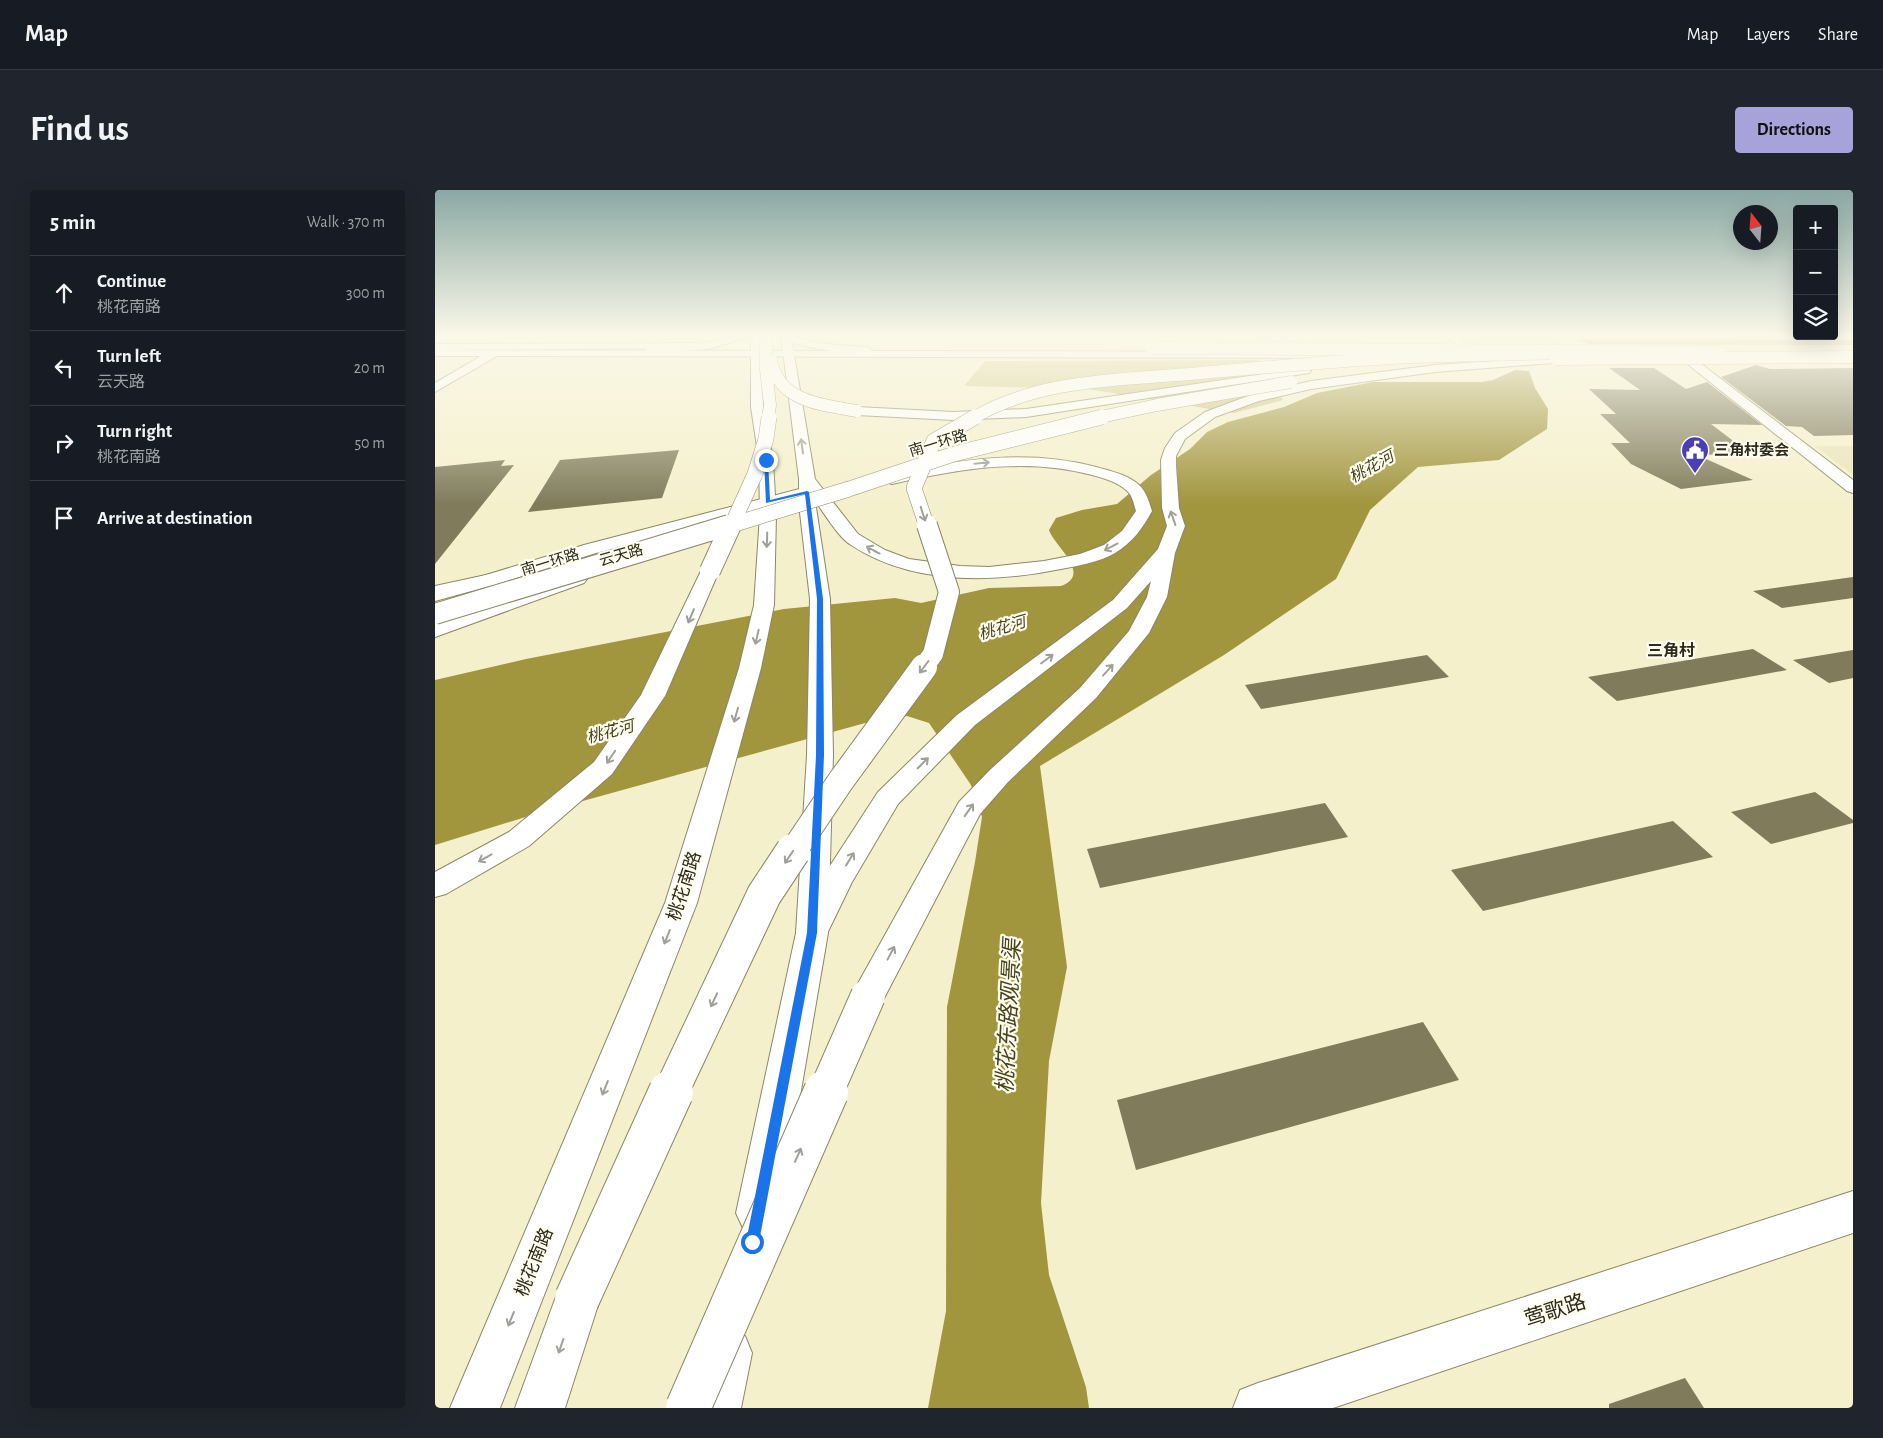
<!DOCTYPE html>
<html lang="en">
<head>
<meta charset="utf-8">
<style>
	:root { --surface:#171b24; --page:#20242c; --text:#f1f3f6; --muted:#9ea1a6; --line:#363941; --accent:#a7a2d9 }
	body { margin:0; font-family:"Alegreya Sans","Noto Sans SC",sans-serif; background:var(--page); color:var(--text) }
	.controls { position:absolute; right:15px; top:15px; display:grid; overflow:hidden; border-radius:5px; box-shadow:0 5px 20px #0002 }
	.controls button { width:45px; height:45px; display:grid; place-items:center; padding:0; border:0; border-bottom:1px solid var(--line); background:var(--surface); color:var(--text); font:25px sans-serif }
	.compass { position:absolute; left:1298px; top:15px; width:45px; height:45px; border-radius:50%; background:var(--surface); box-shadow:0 5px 20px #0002; rotate:343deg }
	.stop { position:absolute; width:15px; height:15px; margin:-11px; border:4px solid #1a73e8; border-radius:50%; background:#fff }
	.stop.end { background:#1a73e8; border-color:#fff; box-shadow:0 1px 5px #0008 }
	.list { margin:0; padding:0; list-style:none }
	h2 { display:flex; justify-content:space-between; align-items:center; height:65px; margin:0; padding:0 20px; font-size:21px }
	h2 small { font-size:16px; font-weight:400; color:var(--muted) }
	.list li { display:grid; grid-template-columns:32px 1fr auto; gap:15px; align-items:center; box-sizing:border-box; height:75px; padding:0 20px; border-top:1px solid var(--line) }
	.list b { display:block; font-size:19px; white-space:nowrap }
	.list p { margin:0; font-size:16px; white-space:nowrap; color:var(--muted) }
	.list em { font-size:16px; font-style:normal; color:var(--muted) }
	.icon { flex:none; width:28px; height:28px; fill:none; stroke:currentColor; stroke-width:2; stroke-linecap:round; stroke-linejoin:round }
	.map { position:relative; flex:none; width:1418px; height:1218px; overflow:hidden; border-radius:5px }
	header { display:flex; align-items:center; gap:30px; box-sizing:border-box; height:70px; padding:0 25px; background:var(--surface); border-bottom:1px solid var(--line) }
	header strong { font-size:24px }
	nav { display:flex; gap:28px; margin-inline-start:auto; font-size:18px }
	.intro { display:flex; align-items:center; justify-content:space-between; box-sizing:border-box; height:120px; padding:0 30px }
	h1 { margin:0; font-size:35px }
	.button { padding:12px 22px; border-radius:5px; background:var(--accent); color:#111; font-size:18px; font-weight:700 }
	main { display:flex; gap:30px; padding:0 30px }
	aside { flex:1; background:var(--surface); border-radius:5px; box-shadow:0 5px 20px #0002 }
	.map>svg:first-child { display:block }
	.built { fill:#eae5bb }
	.green { fill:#cec581 }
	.water { fill:#a1953e }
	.building { fill:#7f7b5b }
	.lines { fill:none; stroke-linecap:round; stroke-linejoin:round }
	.minor-casing { stroke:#8b8766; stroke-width:2 }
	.tertiary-casing { stroke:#8b8766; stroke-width:2 }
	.secondary-casing { stroke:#8b8766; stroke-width:2 }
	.primary-casing { stroke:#8b8766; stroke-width:2 }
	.trunk-casing { stroke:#8b8766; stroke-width:2 }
	.minor { fill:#fff; fill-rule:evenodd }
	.tertiary { fill:#fff; fill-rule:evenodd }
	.secondary { fill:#fff; fill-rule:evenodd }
	.primary { fill:#fff; fill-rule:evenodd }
	.trunk { fill:#fff; fill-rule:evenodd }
	.tertiary-bridge-casing { stroke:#8b8766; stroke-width:13; stroke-linecap:butt }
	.primary-bridge-far1-casing { stroke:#8b8766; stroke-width:13; stroke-linecap:butt }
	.primary-bridge-casing { stroke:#8b8766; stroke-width:16; stroke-linecap:butt }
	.trunk-bridge-far5-casing { stroke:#8b8766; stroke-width:13; stroke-linecap:butt }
	.trunk-bridge-far4-casing { stroke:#8b8766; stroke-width:16; stroke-linecap:butt }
	.trunk-bridge-far3-casing { stroke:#8b8766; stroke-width:22; stroke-linecap:butt }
	.trunk-bridge-far2-casing { stroke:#8b8766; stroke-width:28; stroke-linecap:butt }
	.trunk-bridge-far1-casing { stroke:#8b8766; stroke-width:36; stroke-linecap:butt }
	.trunk-bridge-casing { stroke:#8b8766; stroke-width:46; stroke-linecap:butt }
	.tertiary-bridge { stroke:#fff; stroke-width:12 }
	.primary-bridge-far1 { stroke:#fff; stroke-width:12 }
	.primary-bridge { stroke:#fff; stroke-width:15 }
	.trunk-bridge-far5 { stroke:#fff; stroke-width:12 }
	.trunk-bridge-far4 { stroke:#fff; stroke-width:15 }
	.trunk-bridge-far3 { stroke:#fff; stroke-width:20 }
	.trunk-bridge-far2 { stroke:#fff; stroke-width:26 }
	.trunk-bridge-far1 { stroke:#fff; stroke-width:34 }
	.trunk-bridge { stroke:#fff; stroke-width:44 }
	.oneway { stroke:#a0a099 }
	.route { fill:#1a73e8 }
	.labels { text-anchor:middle; stroke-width:4.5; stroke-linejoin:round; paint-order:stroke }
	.far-street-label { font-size:15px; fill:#2d2b1d; stroke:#fefdee }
	.far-poi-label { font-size:15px; font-weight:bold; fill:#2d2b1d; stroke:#fefdee; text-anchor:start }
	.far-water-label { font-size:16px; font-style:italic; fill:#48431e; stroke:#fefdee }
	.far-quarter-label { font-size:16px; font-weight:bold; fill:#2d2b1d; stroke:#fefdee }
	.street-label { font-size:18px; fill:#2d2b1d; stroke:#fefdee }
	.near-street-label { font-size:21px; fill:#2d2b1d; stroke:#fefdee }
	.near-water-label { font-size:22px; font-style:italic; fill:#48431e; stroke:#fefdee }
</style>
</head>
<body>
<header>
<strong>Map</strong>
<nav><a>Map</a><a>Layers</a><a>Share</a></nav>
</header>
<div class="intro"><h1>Find us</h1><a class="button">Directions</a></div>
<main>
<aside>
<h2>5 min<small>Walk · 370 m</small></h2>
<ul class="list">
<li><svg class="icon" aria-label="ahead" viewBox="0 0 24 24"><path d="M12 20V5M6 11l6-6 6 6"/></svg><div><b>Continue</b><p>桃花南路</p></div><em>300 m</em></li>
<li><svg class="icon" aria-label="left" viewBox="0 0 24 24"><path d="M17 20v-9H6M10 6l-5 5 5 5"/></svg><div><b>Turn left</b><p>云天路</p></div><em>20 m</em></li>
<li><svg class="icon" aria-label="right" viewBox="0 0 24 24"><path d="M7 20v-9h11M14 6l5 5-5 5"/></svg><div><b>Turn right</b><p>桃花南路</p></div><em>50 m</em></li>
<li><svg class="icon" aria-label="arrive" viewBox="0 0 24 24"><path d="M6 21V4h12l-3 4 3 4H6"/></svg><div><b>Arrive at destination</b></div></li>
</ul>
</aside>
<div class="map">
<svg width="1418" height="1218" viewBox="0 0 1418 1218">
	<rect width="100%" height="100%" fill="#f5f0cc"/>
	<path class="built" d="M1023 145H1114L1132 156 1038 157Z
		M1209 145H1418V147L1213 146Z
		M1380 256H1418V285Z"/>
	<path class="green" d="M824 170 848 210 799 223 653 199 529 196 550 171Z"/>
	<path class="water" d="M1152 149 1418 150V155L1154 154 1142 150Z
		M1080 180 1094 181 1100 198 1113 219 1112 239 1064 270 983 277 935 320 901 389 789 465 605 576 632 777 614 871 606 1013 614 1085 651 1197 654 1218H493L511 1121 512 817 540 672 547 627 536 595 494 533 472 526 441 530 97 625 0 655V490L91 469 349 419 460 408 486 413 554 398 626 396C658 384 619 356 614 340L621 328 647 320 682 314 716 285 755 259 772 242 793 232 849 217 882 203 938 192H1047L1058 190Z"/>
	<path class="building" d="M1321 175 1335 179 1418 178V245L1379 246 1367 237 1351 236 1286 187Z
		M1174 178H1219L1251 199 1272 192 1327 235 1276 234 1318 266 1260 264 1318 290 1246 299 1196 274 1176 253H1195L1165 224H1181L1154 199 1205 200Z
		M244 260 227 308 93 322 125 270Z
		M70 270 66 276 79 275 0 374V277Z
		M1418 387V408L1347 418 1318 401Z
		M1318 459 1352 480 1182 511 1153 487Z
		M1418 460V488L1394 493 1358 470Z
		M992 465 1014 487 826 519 810 495Z
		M1380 602 1418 630V633L1336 654 1296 622Z
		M890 613 913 647 665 698 652 659Z
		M1238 631 1278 667 1048 721 1016 680Z
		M988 832 1024 890 701 980 682 910Z
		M1250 1188 1269 1218H1174V1214Z"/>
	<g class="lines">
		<g class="minor-casing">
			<path id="minor" d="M1010 145H1021L1037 159 1032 162 1028 161Z
				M263 153 267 154 268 156 267 158 0 160V154Z
				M1418 1001V1043L898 1218H798L805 1200 823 1193Z"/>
		</g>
		<g class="tertiary-casing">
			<path id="tertiary" d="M1244 159 1248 160 1418 290V303L1412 301 1240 164 1239 162 1240 160Z
				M0 160 937 162 942 165 937 168 62 166 0 202V193L46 166H0Z"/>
		</g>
		<g class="secondary-casing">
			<path id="secondary" d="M826 145H840L886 163 887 165 882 168 878 167Z
				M372 297 378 299 380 302 378 305 161 363 62 394 0 408V396L51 385 149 355Z"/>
		</g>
		<g class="primary-casing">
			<path id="primary" d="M299 145H315L314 147 273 159 214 163 209 160 214 157 272 153Z
				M316 145H326L328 217 338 270 341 325 339 415 326 478 262 713 65 1218H15L230 713 304 478 319 415 325 325 324 270 316 217Z
				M346 145C357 145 368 150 380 152 397 155 415 156 432 157L437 160C427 169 372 157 357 153L380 289 423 344 450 360 474 369 525 376 554 377 609 371 645 364 669 355 687 341 701 321C699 315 698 308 694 303 686 293 669 288 657 285 589 267 524 279 457 294L452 292 449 289 452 286 457 284C526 269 592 259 661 277 676 281 695 285 706 297 712 304 714 312 717 321 708 338 697 353 680 363 664 372 643 376 626 379 557 393 477 395 416 355 403 347 390 324 380 311L395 409 398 565 393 743 345 1023 338 1038 323 1045 308 1038 301 1023 361 743 372 565 375 409 364 314V289Z
				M293 1139 310 1146 317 1163 306 1218H256L269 1163 276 1146Z"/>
		</g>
		<g class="trunk-casing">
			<path id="trunk" d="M1153 165 1158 168 1157 170 1000 182 876 199 824 211 780 227 750 249 741 266V276L744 318 750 336 740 363 732 407 714 443 661 508 573 592 545 624 445 816 433 821 421 816 416 806 524 612 555 580 645 498 694 441 712 407 716 391 692 418 540 535 463 614 417 692 388 752 377 756 366 752 361 743 391 682 443 602 522 525 678 410 723 359 732 336 727 318 726 270 730 258 740 243 770 222 816 205 876 191 1000 175Z
				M870 178 876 181 874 183 591 227 518 230 422 225 416 221 422 217 518 222 591 219Z
				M275 375 282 377 284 381 230 506 177 584 94 656 11 704 0 707V682L74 642 159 572 206 505 266 381 268 377Z
				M142 383 149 385 152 389 149 393 0 447V434Z
				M55 384 62 386 65 390 62 394 0 411V399Z
				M142 1086 158 1093 165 1109 130 1218H80L126 1093Z"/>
		</g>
		<use href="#minor" class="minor"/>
		<use href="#tertiary" class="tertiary"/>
		<use href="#secondary" class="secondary"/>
		<use href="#primary" class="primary"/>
		<use href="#trunk" class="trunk"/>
		<g class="tertiary-bridge-casing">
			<path id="tertiary-bridge" d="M716 158 1284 162"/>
		</g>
		<g class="primary-bridge-far1-casing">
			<path id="primary-bridge-far1" d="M331 145V180L335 215 333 228
				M336 171C344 212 388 215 422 221"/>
		</g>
		<g class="primary-bridge-casing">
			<path id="primary-bridge" d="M320 284 331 249 334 227"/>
		</g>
		<g class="trunk-bridge-far5-casing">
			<path id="trunk-bridge-far5" d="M1121 169 1418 167
				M538 228C606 188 689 190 766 183 836 177 907 170 977 167 1031 165 1086 164 1140 163
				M661 228 722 215 856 192"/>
		</g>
		<g class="trunk-bridge-far4-casing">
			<path id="trunk-bridge-far4" d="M290 337 414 299 519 264 667 227
				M296 337 320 284
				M492 337 479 298 499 251 540 227"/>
		</g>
		<g class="trunk-bridge-far3-casing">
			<path id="trunk-bridge-far3" d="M275 381 296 335
				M0 424 294 335
				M488 478 498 464 514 402 492 335"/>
		</g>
		<g class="trunk-bridge-far2-casing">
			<path id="trunk-bridge-far2" d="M358 662 405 592 489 477"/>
		</g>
		<g class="trunk-bridge-far1-casing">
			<path id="trunk-bridge-far1" d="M235 904 329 705 358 661
				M390 904 433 806"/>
		</g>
		<g class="trunk-bridge-casing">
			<path id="trunk-bridge" d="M142 1109 236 902
				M253 1218 391 902"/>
		</g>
		<use href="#tertiary-bridge" class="tertiary-bridge"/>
		<use href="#primary-bridge-far1" class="primary-bridge-far1"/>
		<use href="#primary-bridge" class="primary-bridge"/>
		<use href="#trunk-bridge-far5" class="trunk-bridge-far5"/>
		<use href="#trunk-bridge-far4" class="trunk-bridge-far4"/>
		<use href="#trunk-bridge-far3" class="trunk-bridge-far3"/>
		<use href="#trunk-bridge-far2" class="trunk-bridge-far2"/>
		<use href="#trunk-bridge-far1" class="trunk-bridge-far1"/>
		<use href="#trunk-bridge" class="trunk-bridge"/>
	</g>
	<defs><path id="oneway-shaft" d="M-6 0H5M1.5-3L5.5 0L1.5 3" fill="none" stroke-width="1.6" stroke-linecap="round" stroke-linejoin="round" transform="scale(1.25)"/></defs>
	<g class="oneway">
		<use href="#oneway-shaft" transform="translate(367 256) rotate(-98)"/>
		<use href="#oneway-shaft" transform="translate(547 273) rotate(-6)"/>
		<use href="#oneway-shaft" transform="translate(488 324) rotate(72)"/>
		<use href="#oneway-shaft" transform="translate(738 328) rotate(-109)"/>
		<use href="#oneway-shaft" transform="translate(332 350) rotate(92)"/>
		<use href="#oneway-shaft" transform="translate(676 357) rotate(152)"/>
		<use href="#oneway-shaft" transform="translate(438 360) rotate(-152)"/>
		<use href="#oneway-shaft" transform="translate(256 426) rotate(113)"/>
		<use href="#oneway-shaft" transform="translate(322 447) rotate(103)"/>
		<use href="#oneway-shaft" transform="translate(612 469) rotate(-37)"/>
		<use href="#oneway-shaft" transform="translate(489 477) rotate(127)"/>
		<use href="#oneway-shaft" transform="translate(673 480) rotate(-48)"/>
		<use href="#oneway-shaft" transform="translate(301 525) rotate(106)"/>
		<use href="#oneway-shaft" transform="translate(176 567) rotate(124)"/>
		<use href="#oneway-shaft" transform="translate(488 573) rotate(-45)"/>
		<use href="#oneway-shaft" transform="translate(534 620) rotate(-55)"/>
		<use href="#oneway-shaft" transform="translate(354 667) rotate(124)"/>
		<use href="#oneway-shaft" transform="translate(50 668) rotate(151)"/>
		<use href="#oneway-shaft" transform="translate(415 669) rotate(-58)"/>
		<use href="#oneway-shaft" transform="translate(232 747) rotate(112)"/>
		<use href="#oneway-shaft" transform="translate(456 763) rotate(-62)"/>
		<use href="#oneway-shaft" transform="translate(279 810) rotate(115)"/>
		<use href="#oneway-shaft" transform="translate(170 898) rotate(112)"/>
		<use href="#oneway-shaft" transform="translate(363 965) rotate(-66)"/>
		<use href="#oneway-shaft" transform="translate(76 1129) rotate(112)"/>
		<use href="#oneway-shaft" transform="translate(126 1156) rotate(109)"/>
	</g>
	<linearGradient id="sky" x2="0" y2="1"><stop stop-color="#8ba8a4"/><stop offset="0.46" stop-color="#faf8e8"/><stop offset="1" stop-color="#faf8e8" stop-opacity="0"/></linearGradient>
	<rect width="1418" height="315" fill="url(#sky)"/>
	<path class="route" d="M331 269 333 270 335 310 372 301 374 302 388 409 389 565 382 743 324 1052 322 1057 317 1059 313 1057 311 1052 372 743 381 565 382 409 370 304 331 313 329 270Z"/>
	<defs>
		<g id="civic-pin" transform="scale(1.4375)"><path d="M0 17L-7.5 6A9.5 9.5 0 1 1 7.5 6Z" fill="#4c3eb5" stroke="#fefdee"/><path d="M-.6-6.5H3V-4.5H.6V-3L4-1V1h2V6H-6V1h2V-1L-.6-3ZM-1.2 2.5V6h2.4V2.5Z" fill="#fff"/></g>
	</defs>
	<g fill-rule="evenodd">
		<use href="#civic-pin" x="1260" y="260"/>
	</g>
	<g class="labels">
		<g class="far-street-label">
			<text transform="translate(503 253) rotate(-17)" y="5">南一环路</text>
			<text transform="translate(186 365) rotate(-16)" y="5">云天路</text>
			<text transform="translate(115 372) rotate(-17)" y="5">南一环路</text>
		</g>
		<g class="far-poi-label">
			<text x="1279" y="265">三角村委会</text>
		</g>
		<g class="far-water-label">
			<text transform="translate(936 276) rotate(-29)" y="6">桃花河</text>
			<text transform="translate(567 437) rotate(-16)" y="6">桃花河</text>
			<text transform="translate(175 541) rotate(-15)" y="6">桃花河</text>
		</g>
		<g class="far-quarter-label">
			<text x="1236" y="466">三角村</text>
		</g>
		<g class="street-label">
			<text transform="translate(249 696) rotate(-72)" y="6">桃花南路</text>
			<text transform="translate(99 1072) rotate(-68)" y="6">桃花南路</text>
		</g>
		<g class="near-street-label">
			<text transform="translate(1120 1120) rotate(-18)" y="7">莺歌路</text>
		</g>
		<g class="near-water-label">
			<text transform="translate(573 826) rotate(-87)" y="8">桃花东路观景渠</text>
		</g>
	</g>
</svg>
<div class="controls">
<button>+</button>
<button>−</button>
<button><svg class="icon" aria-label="layers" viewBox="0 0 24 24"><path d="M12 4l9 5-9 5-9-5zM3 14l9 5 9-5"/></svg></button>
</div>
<svg class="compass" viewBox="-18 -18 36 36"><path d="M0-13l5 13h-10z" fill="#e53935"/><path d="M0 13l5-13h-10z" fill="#9ea1a6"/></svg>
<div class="stop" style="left:317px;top:1052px"></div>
<div class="stop end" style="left:331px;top:270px"></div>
</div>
</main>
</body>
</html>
